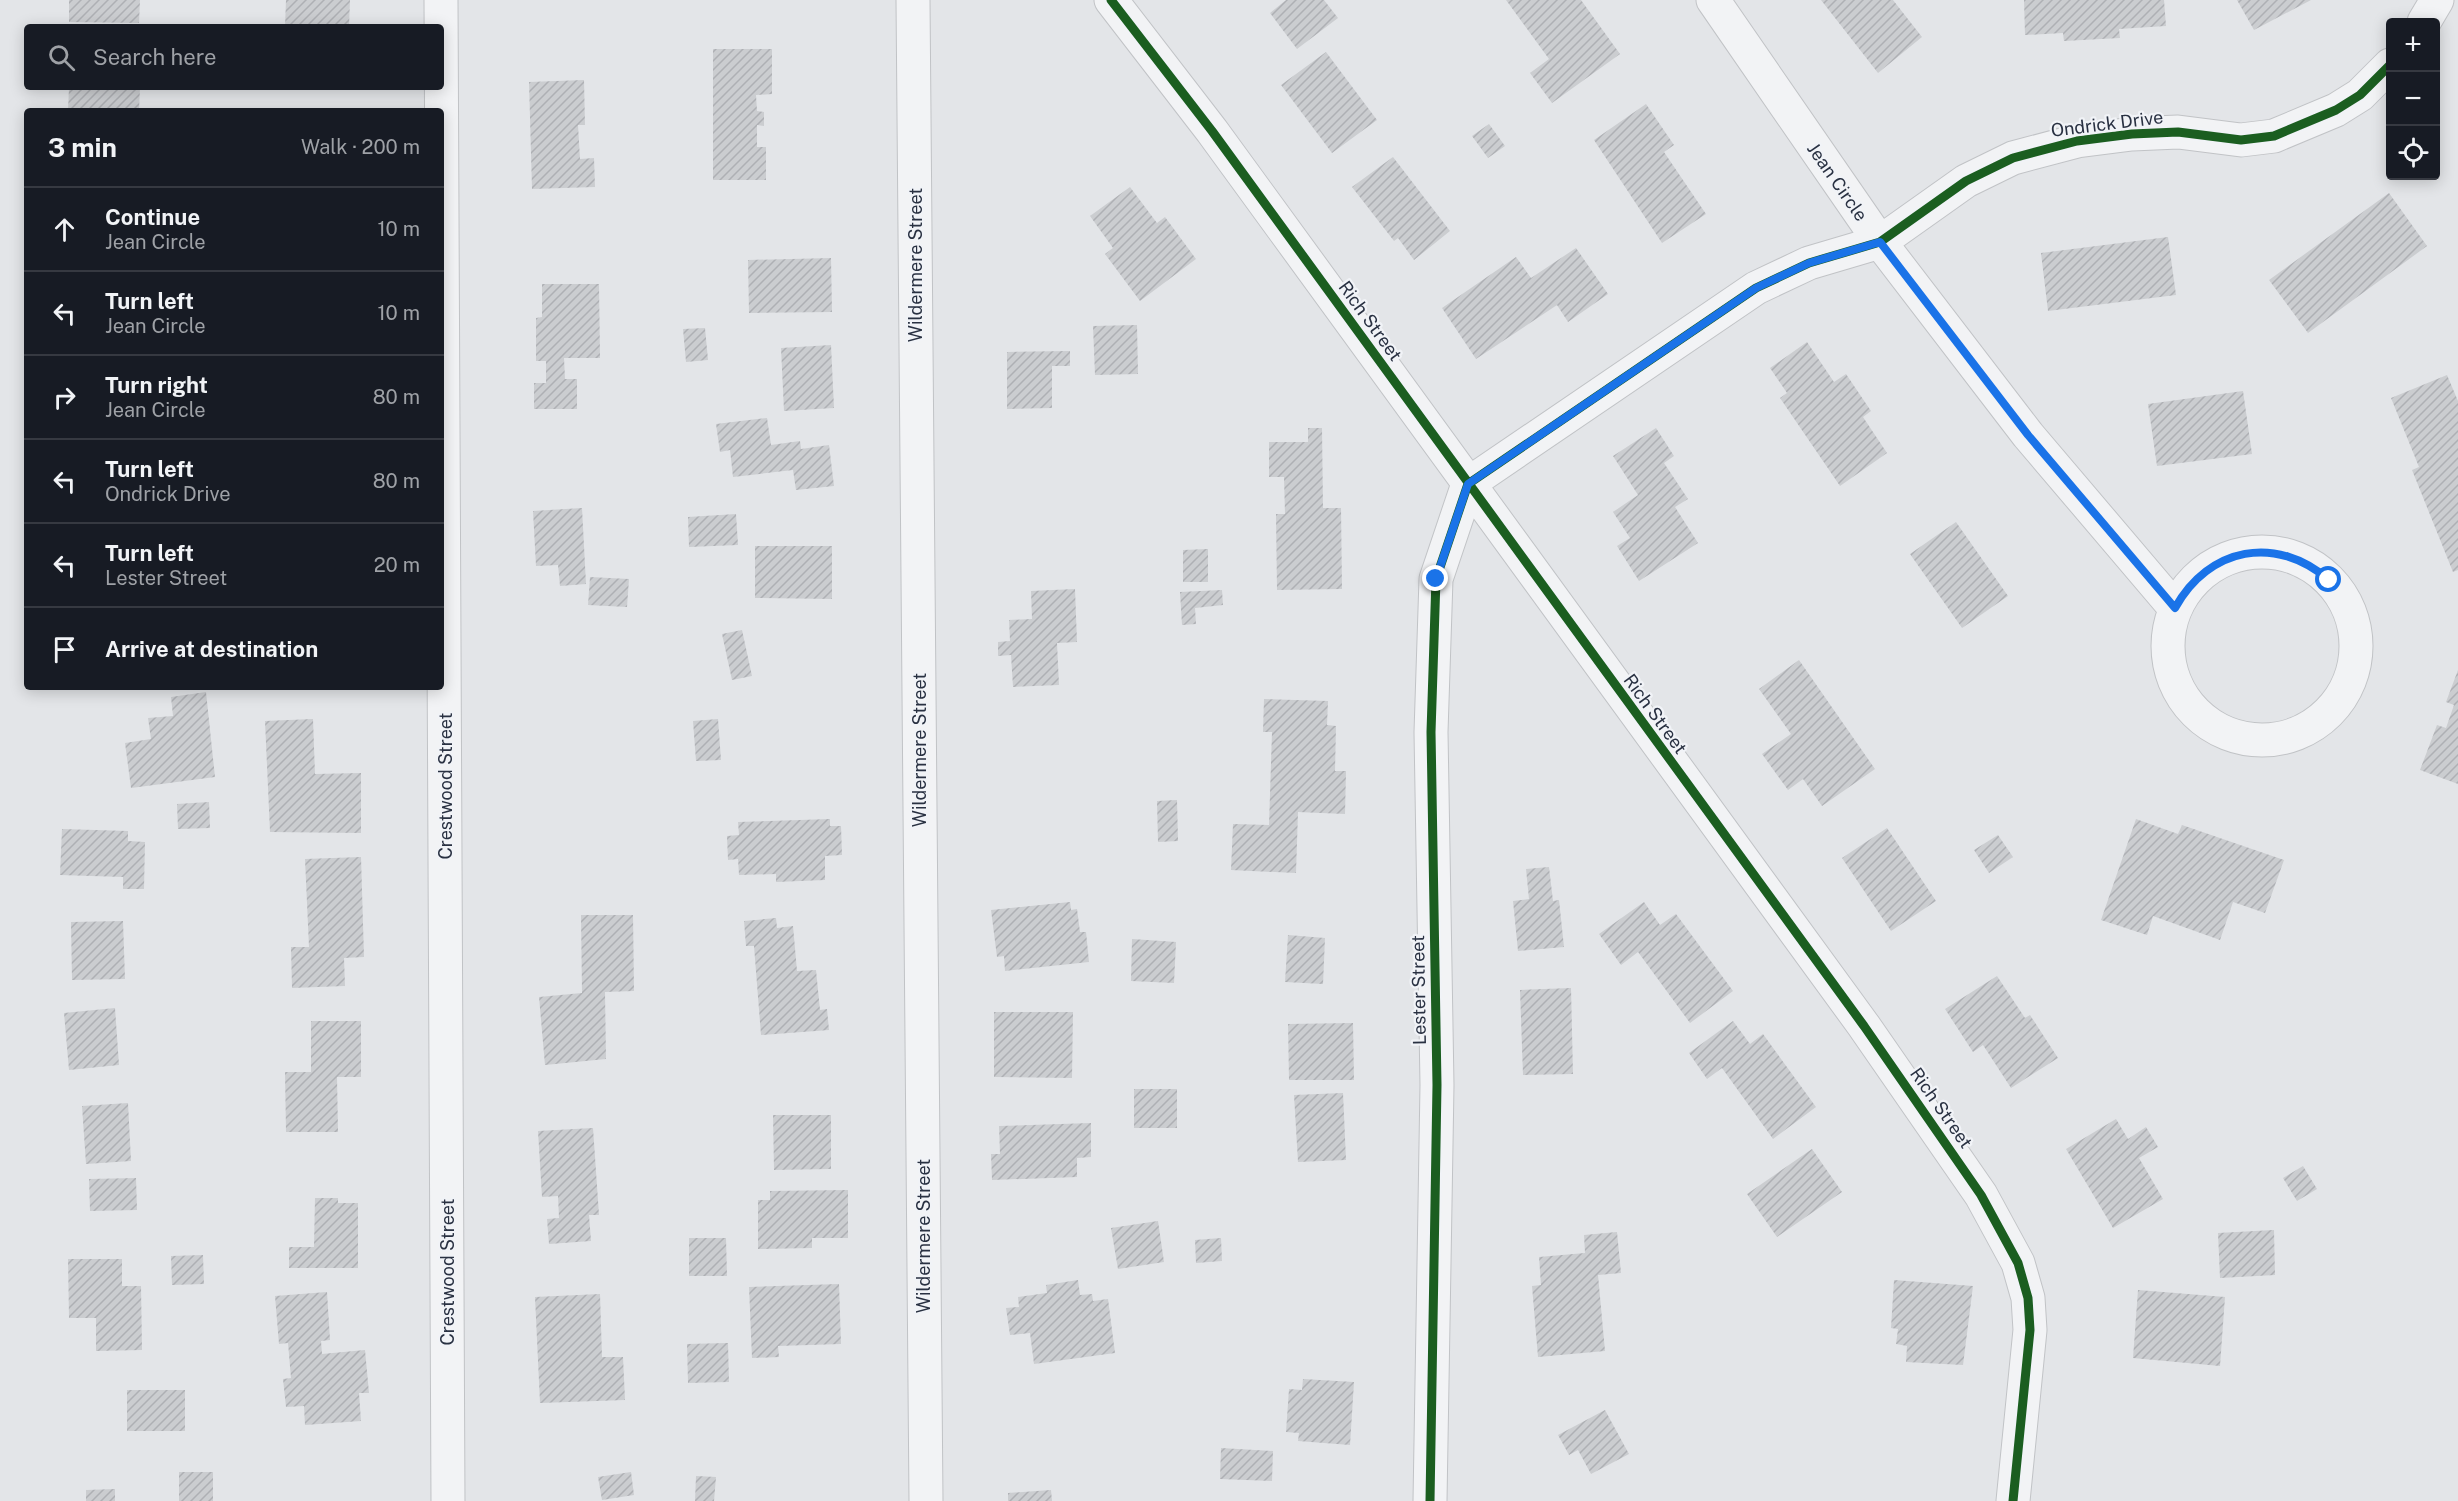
<!DOCTYPE html>
<html lang="en">
<head>
<meta charset="utf-8">
<style>
	:root { --surface:#171b24; --page:#242831; --text:#f1f3f6; --muted:#9ea1a6; --line:#363941 }
	body { margin:0; font-family:"Public Sans",sans-serif; background:var(--page); color:var(--text) }
	.controls { position:absolute; right:18px; top:18px; display:grid; overflow:hidden; border-radius:6px; box-shadow:0 3px 15px #0003 }
	.controls button { width:54px; height:54px; display:grid; place-items:center; padding:0; border:0; border-bottom:2px solid var(--line); background:var(--surface); color:var(--text); font:30px sans-serif }
	.stop { position:absolute; width:18px; height:18px; margin:-14px; border:4px solid #1a73e8; border-radius:50%; background:#fff }
	.stop.end { background:#1a73e8; border-color:#fff; box-shadow:0 2px 6px #0008 }
	.list { margin:0; padding:0; list-style:none }
	h2 { display:flex; justify-content:space-between; align-items:center; height:78px; margin:0; padding:0 24px; font-size:26px }
	h2 small { font-size:20px; font-weight:400; color:var(--muted) }
	.list li { display:grid; grid-template-columns:39px 1fr auto; gap:18px; align-items:center; box-sizing:border-box; height:84px; padding:0 24px; border-top:2px solid var(--line) }
	.list b { display:block; font-size:22px; white-space:nowrap }
	.list p { margin:0; font-size:20px; white-space:nowrap; color:var(--muted) }
	.list em { font-size:20px; font-style:normal; color:var(--muted) }
	.icon { flex:none; width:33px; height:33px; fill:none; stroke:currentColor; stroke-width:2; stroke-linecap:round; stroke-linejoin:round }
	.map { position:relative; flex:none; width:2458px; height:1501px; overflow:hidden }
	.search { position:absolute; background:var(--surface); box-shadow:0 3px 15px #0003; left:24px; top:24px; width:420px; height:66px; display:flex; align-items:center; gap:15px; box-sizing:border-box; padding:0 21px; border-radius:6px; color:var(--muted); font-size:22px }
	.panel { position:absolute; background:var(--surface); box-shadow:0 3px 15px #0003; left:24px; top:108px; width:420px; height:582px; border-radius:6px }
	.map>svg:first-child { display:block }
	.building { fill:url(#building-hatch) }
	.lines { fill:none; stroke-linecap:round; stroke-linejoin:round }
	.minor-casing { stroke:#c1c3c6; stroke-width:35 }
	.minor { stroke:#f2f3f5; stroke-width:33 }
	.cycleway-casing { stroke:#f1f3f7; stroke-width:13 }
	.cycleway { stroke:#1b5e20; stroke-width:9 }
	.route { stroke:#1a73e8; stroke-width:8 }
	.labels { text-anchor:middle; stroke-width:4.5; stroke-linejoin:round; paint-order:stroke }
	.street-label { font-size:18px; fill:#293142; stroke:#f1f3f7 }
</style>
</head>
<body>
<div class="map">
<svg width="2458" height="1501" viewBox="0 0 2458 1501">
	<defs>
		<pattern id="building-hatch" width="6" height="6" patternUnits="userSpaceOnUse" patternTransform="scale(1.5)"><rect width="6" height="6" fill="#cbcdd0"/><path d="M-1 1l2-2M0 6l6-6M5 7l2-2" fill="none" stroke="#aeb0b4"/></pattern>
	</defs>
	<rect width="100%" height="100%" fill="#e3e5e8"/>
	<path class="building" d="M69 0H140L139 23 69 22Z
		M286 0H350L349 27H285Z
		M1286 0H1324L1338 18 1297 49 1270 13Z
		M1506 0H1581L1620 54 1552 103 1530 73 1549 59Z
		M1821 0H1893L1922 37 1878 73Z
		M2024 0H2164L2166 26 2119 29 2120 38 2064 41 2063 33 2025 35Z
		M2237 0H2311L2254 30Z
		M713 49H772V94L756 95 757 111 764 112V126L757 125V147H766V180H713Z
		M1326 52 1377 120 1332 153 1281 85Z
		M584 80 585 125H578L580 159 594 158 595 187 532 189 529 82Z
		M69 87H140L139 111H68Z
		M1646 104 1674 145 1664 152 1706 214 1662 243 1594 140Z
		M1489 124 1505 146 1488 158 1472 136Z
		M1393 157 1450 231 1414 260 1398 238 1394 241 1352 187Z
		M1130 187 1157 223 1165 217 1196 259 1140 301 1105 254 1113 248 1090 216Z
		M2389 193 2427 246 2308 333 2269 280Z
		M2168 237 2176 295 2048 311 2041 253Z
		M1576 248 1608 294 1568 322 1557 305 1476 359 1442 308 1516 257 1531 278Z
		M831 258 832 312 749 313 748 260Z
		M542 284H599L600 358H564L565 379H577V409H534V383H546V361H536V318L542 317Z
		M1137 325 1138 374 1095 375 1093 326Z
		M705 328 708 360 686 362 683 329Z
		M1807 342 1834 382 1846 374 1871 411 1863 417 1887 453 1840 486 1780 398 1787 393 1770 368Z
		M831 345 834 408 784 411 781 348Z
		M1070 351V366H1052V408L1007 409V352Z
		M2447 375 2458 401V570L2453 572 2412 470 2419 467 2391 398Z
		M2243 391 2252 454 2157 466 2148 404Z
		M767 418 771 445 800 441 801 449 829 445 834 486 796 490 793 470 733 477 730 450 720 452 716 424Z
		M1308 428H1322L1323 508H1341L1342 589 1277 590 1276 514H1285L1284 477H1269V442H1308Z
		M1656 428 1674 456 1664 463 1688 499 1675 507 1698 543 1639 581 1617 546 1630 538 1613 512 1638 495 1613 456Z
		M582 508 586 584 560 586 558 565 536 566 533 511Z
		M736 514 738 545 689 547 688 517Z
		M1956 522 2008 596 1962 628 1910 554Z
		M755 546H832V599L755 598Z
		M1208 549V582H1183V550Z
		M590 577 629 579 627 607 588 605Z
		M1075 589 1077 642 1057 643 1059 685 1013 687 1011 655 998 656V642L1010 641 1009 620 1032 619 1031 591Z
		M1222 590 1223 605 1195 608 1196 624 1182 625 1180 592Z
		M742 630 752 676 732 680 722 634Z
		M1799 660 1875 769 1822 806 1803 779 1788 790 1762 754 1791 734 1759 689Z
		M2458 670V784L2420 770 2437 725 2446 728 2454 705 2446 702Z
		M206 692 215 777 131 788 125 743 151 739 148 718 173 716 171 697Z
		M1264 699 1328 701 1327 725 1336 726 1335 771H1346L1345 814 1298 812 1296 873 1231 870 1233 824 1269 825 1272 732H1263Z
		M313 719 315 774 361 773V833L270 832 265 721Z
		M718 719 721 760 696 761 693 721Z
		M1177 800 1178 841 1158 842 1157 801Z
		M209 802 210 828 178 829 177 804Z
		M830 819V826H841L842 855 825 856V880L776 882V874L739 875 738 859 728 860 727 836 739 835 738 822Z
		M2136 819 2178 834 2182 825 2284 860 2265 913 2233 902 2220 940 2153 916 2147 935 2101 920Z
		M1887 828 1936 901 1891 931 1842 858Z
		M62 829 128 831V841L145 842 144 889H123V877L60 875Z
		M1998 835 2013 857 1989 873 1974 850Z
		M361 857 364 957 344 958 345 986 292 988 291 947H309L305 859Z
		M1549 867 1553 901 1559 900 1564 947 1518 951 1513 901 1529 899 1526 869Z
		M1070 902 1071 910 1077 909 1080 932H1086L1089 962 1005 971 1004 956 997 957 991 910Z
		M1644 902 1660 925 1676 914 1733 991 1690 1023 1638 952 1621 965 1599 934Z
		M581 915H633L634 991 605 992 606 1059 545 1065 539 997 582 993Z
		M776 918 777 928 793 926 797 971 816 970 820 1010 827 1009 829 1030 761 1035 754 946H746L744 921Z
		M123 921 125 979 72 980 71 922Z
		M1288 935 1325 938 1323 984 1285 982Z
		M1132 939 1176 942 1174 983 1131 981Z
		M1997 976 2025 1018 2030 1015 2058 1058 2011 1088 1983 1045 1973 1052 1945 1009Z
		M1571 988 1573 1074 1523 1075 1520 990Z
		M115 1008 119 1065 69 1070 64 1013Z
		M994 1012H1073L1072 1078 994 1077Z
		M311 1021H361V1077H337L338 1132H286L285 1072H311Z
		M1733 1021 1750 1044 1763 1034 1816 1107 1773 1139 1722 1068 1707 1079 1689 1053Z
		M1353 1023 1354 1080H1289L1288 1024Z
		M1134 1089H1177V1128H1134Z
		M1343 1093 1346 1160 1298 1162 1294 1095Z
		M128 1103 131 1161 86 1164 82 1106Z
		M773 1115H831V1169L774 1170Z
		M2116 1119 2128 1139 2146 1127 2158 1147 2139 1158 2163 1199 2113 1228 2066 1149Z
		M1091 1123V1157L1077 1158V1177L992 1180 991 1154H1000L999 1126Z
		M593 1128 599 1215H589L591 1241 549 1244 547 1219 559 1218 558 1196 542 1197 538 1131Z
		M1812 1149 1842 1192 1777 1237 1747 1194Z
		M2303 1166 2317 1189 2297 1201 2283 1178Z
		M136 1178 137 1210 90 1211 89 1179Z
		M848 1190V1238H812V1248L758 1249V1200H770V1191Z
		M315 1198H338V1203H358V1268H289V1247H314Z
		M1158 1221 1164 1262 1118 1269 1111 1228Z
		M2274 1230 2275 1275 2220 1278 2218 1233Z
		M1617 1232 1621 1273 1598 1275 1605 1351 1538 1357 1532 1286 1541 1285 1539 1257 1585 1253 1584 1235Z
		M689 1238H726L727 1276H689Z
		M1221 1238 1222 1261 1196 1263 1195 1240Z
		M203 1255 204 1284 172 1285 171 1256Z
		M68 1259H122V1286H141L142 1350 96 1351V1318H69Z
		M1078 1280 1080 1295 1092 1294 1093 1301 1108 1299 1115 1353 1034 1364 1030 1333 1010 1335 1006 1308 1019 1307 1018 1297 1047 1293 1046 1285Z
		M1894 1280 1973 1286 1963 1365 1906 1362 1907 1346 1896 1344 1898 1329 1891 1328Z
		M839 1284 841 1344 778 1346 779 1357 752 1358 749 1287Z
		M2138 1290 2225 1297 2220 1366 2133 1358Z
		M327 1292 330 1340 321 1341 322 1354 365 1350 369 1393H359L361 1421 305 1425 304 1406 286 1407 283 1379 291 1378 288 1343 279 1344 275 1296Z
		M600 1294 602 1357H623L625 1400 540 1403 535 1297Z
		M728 1343 729 1382 688 1383 687 1344Z
		M1303 1379 1354 1382 1350 1445 1298 1441 1299 1433 1286 1432 1289 1389 1302 1390Z
		M127 1390H185V1431H127Z
		M1605 1410 1629 1454 1591 1474 1578 1450 1569 1455 1558 1435Z
		M1221 1448 1273 1451 1272 1481 1220 1479Z
		M179 1472H213V1501H179Z
		M631 1472 634 1495 602 1500 598 1477Z
		M696 1476 716 1477 714 1501H695Z
		M115 1489V1501H86V1490Z
		M1051 1490 1052 1501H1008V1493Z"/>
	<g class="lines">
		<g class="minor-casing">
			<path id="minor" d="M441 0 448 1501
				M913 0 926 1501
				M1111 0 1212 131 1864 1026 1981 1195 2018 1263 2028 1298 2030 1330 2013 1501
				M1713 0 1880 242 2028 435 2175 608
				M2424 22 2437 0
				M2168 646a94 94 0 1 1 188 0a94 94 0 1 1-188 0Z
				M1430 1501 1437 1085 1431 732 1436 579 1468 484 1756 288 1809 263 1880 242 1966 181 2013 158 2077 141 2132 134 2178 132 2241 140 2274 136 2336 110 2360 95 2390 65"/>
		</g>
		<use href="#minor" class="minor"/>
		<g class="cycleway-casing">
			<path id="cycleway" d="M1111 0 1212 131 1864 1026 1981 1195 2018 1263 2028 1298 2030 1330 2013 1501
				M1430 1501 1437 1085 1431 732 1436 579 1468 484 1756 288 1809 263 1880 242 1966 181 2013 158 2077 141 2132 134 2178 132 2241 140 2274 136 2336 110 2360 95 2390 65"/>
		</g>
		<use href="#cycleway" class="cycleway"/>
	</g>
	<g class="lines">
		<path class="route" d="M1436 579 1468 484 1756 288 1809 263 1880 242 2028 435 2175 608C2209 547 2276 534 2329 580"/>
	</g>
	<g class="labels">
		<g class="street-label">
			<text transform="translate(2107 124) rotate(-7)" y="6">Ondrick Drive</text>
			<text transform="translate(1837 182) rotate(55)" y="6">Jean Circle</text>
			<text transform="translate(916 265) rotate(-90)" y="6">Wildermere Street</text>
			<text transform="translate(1370 321) rotate(54)" y="6">Rich Street</text>
			<text transform="translate(1655 714) rotate(54)" y="6">Rich Street</text>
			<text transform="translate(920 750) rotate(-90)" y="6">Wildermere Street</text>
			<text transform="translate(446 786) rotate(-90)" y="6">Crestwood Street</text>
			<text transform="translate(1419 990) rotate(-91)" y="6">Lester Street</text>
			<text transform="translate(1941 1108) rotate(55)" y="6">Rich Street</text>
			<text transform="translate(924 1236) rotate(-90)" y="6">Wildermere Street</text>
			<text transform="translate(448 1272) rotate(-90)" y="6">Crestwood Street</text>
		</g>
	</g>
</svg>
<div class="controls">
<button>+</button>
<button>−</button>
<button><svg class="icon" aria-label="locate" viewBox="0 0 24 24"><circle cx="12" cy="12" r="6"/><path d="M12 2v4M12 18v4M2 12h4M18 12h4"/></svg></button>
</div>
<div class="stop" style="left:2329px;top:580px"></div>
<div class="stop end" style="left:1436px;top:579px"></div>
<div class="search"><svg class="icon" aria-label="search" viewBox="0 0 24 24"><circle cx="10" cy="10" r="6"/><path d="M15 15l6 6"/></svg>Search here</div>
<section class="panel">
<h2>3 min<small>Walk · 200 m</small></h2>
<ul class="list">
<li><svg class="icon" aria-label="ahead" viewBox="0 0 24 24"><path d="M12 20V5M6 11l6-6 6 6"/></svg><div><b>Continue</b><p>Jean Circle</p></div><em>10 m</em></li>
<li><svg class="icon" aria-label="left" viewBox="0 0 24 24"><path d="M17 20v-9H6M10 6l-5 5 5 5"/></svg><div><b>Turn left</b><p>Jean Circle</p></div><em>10 m</em></li>
<li><svg class="icon" aria-label="right" viewBox="0 0 24 24"><path d="M7 20v-9h11M14 6l5 5-5 5"/></svg><div><b>Turn right</b><p>Jean Circle</p></div><em>80 m</em></li>
<li><svg class="icon" aria-label="left" viewBox="0 0 24 24"><path d="M17 20v-9H6M10 6l-5 5 5 5"/></svg><div><b>Turn left</b><p>Ondrick Drive</p></div><em>80 m</em></li>
<li><svg class="icon" aria-label="left" viewBox="0 0 24 24"><path d="M17 20v-9H6M10 6l-5 5 5 5"/></svg><div><b>Turn left</b><p>Lester Street</p></div><em>20 m</em></li>
<li><svg class="icon" aria-label="arrive" viewBox="0 0 24 24"><path d="M6 21V4h12l-3 4 3 4H6"/></svg><div><b>Arrive at destination</b></div></li>
</ul>
</section>
</div>
</body>
</html>
